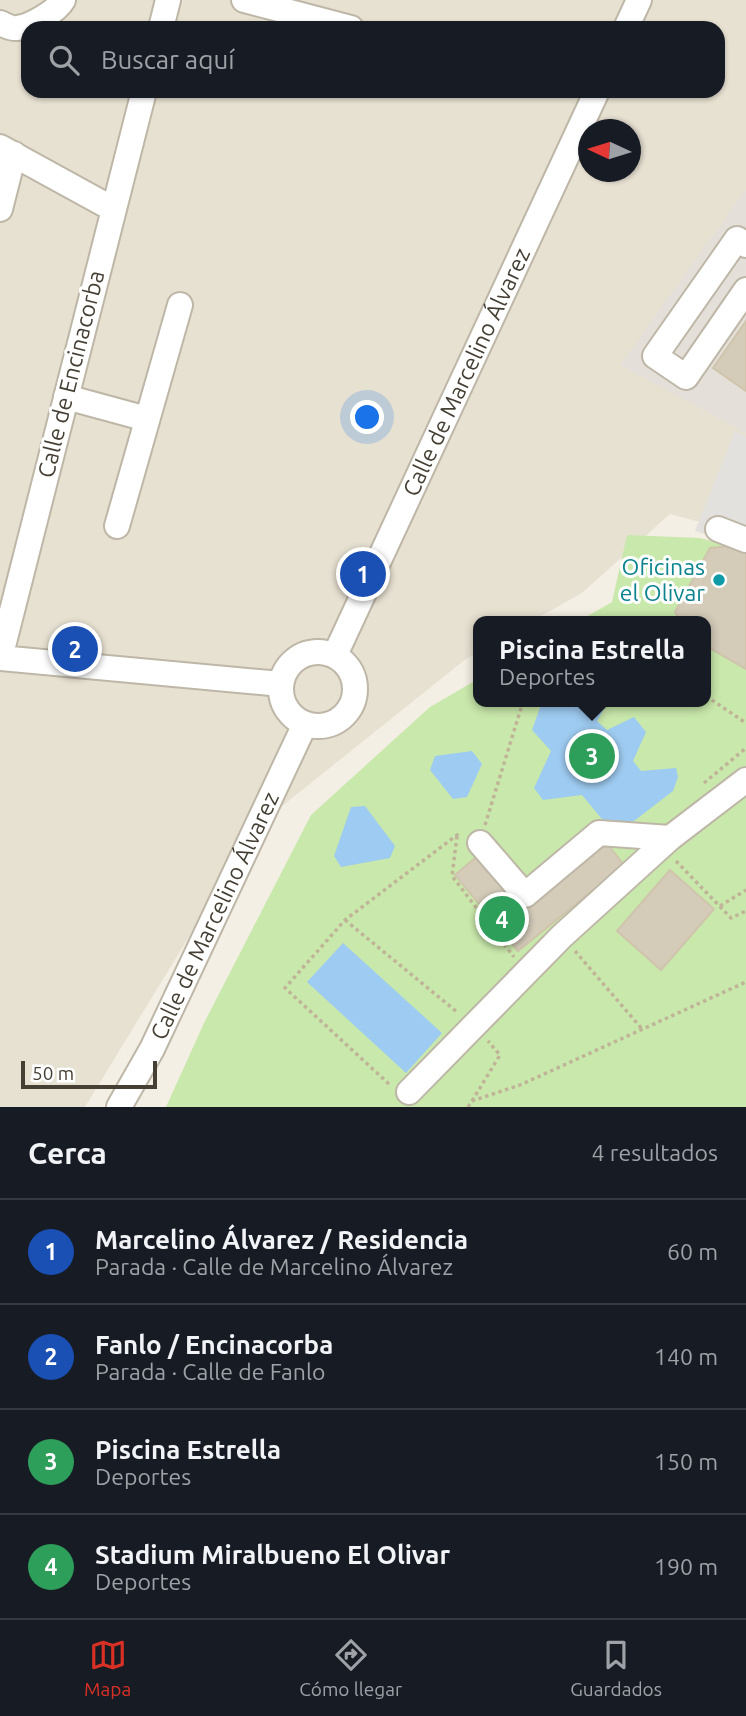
<!DOCTYPE html>
<html lang="es">
<head>
<meta charset="utf-8">
<style>
	:root { --surface:#171b24; --page:#20242c; --text:#f1f3f6; --muted:#9ea1a6; --line:#363941; --accent:#d93025 }
	body { margin:0; font-family:Ubuntu,sans-serif; background:var(--page); color:var(--text) }
	.compass { position:absolute; left:578px; top:119px; width:63px; height:63px; border-radius:50%; background:var(--surface); box-shadow:0 2px 5px #0004; rotate:274deg }
	.scale { position:absolute; left:21px; bottom:18px; width:136px; box-sizing:border-box; padding-left:7px; border:4px solid #453f34; border-top:0; font-size:19px; line-height:24px; white-space:nowrap; color:#453f34; -webkit-text-stroke:5px #fff; paint-order:stroke }
	.you { position:absolute; left:368px; top:418px; width:24px; height:24px; margin:-18px; border:5px solid #fff; border-radius:50%; background:#1a73e8; box-shadow:0 0 0 10px #1a73e833 }
	.badge { display:grid; place-items:center; width:46px; height:46px; border-radius:50%; background:var(--accent); color:#fff; font-size:23px; font-weight:700 }
	.pin { position:absolute; translate:-50% -50%; border:4px solid #fff; box-shadow:0 2px 7px #0006 }
	.popup { position:absolute; left:473px; top:616px; width:238px; height:91px; box-sizing:border-box; display:grid; place-content:center; border-radius:14px; background:var(--surface); filter:drop-shadow(0 2px 5px #0005); font-size:23px; white-space:nowrap; color:var(--muted) }
	.popup b { font-size:26px; color:var(--text) }
	.popup::after { content:''; position:absolute; left:50%; top:100%; margin-left:-14px; border:14px solid transparent; border-top-color:var(--surface) }
	.list { margin:0; padding:0; list-style:none }
	h2 { display:flex; justify-content:space-between; align-items:center; height:91px; margin:0; padding:0 28px; font-size:30px }
	h2 small { font-size:23px; font-weight:400; color:var(--muted) }
	.list li { display:grid; grid-template-columns:46px 1fr auto; gap:21px; align-items:center; box-sizing:border-box; height:105px; padding:0 28px; border-top:2px solid var(--line) }
	.list b { display:block; font-size:26px; white-space:nowrap }
	.list p { margin:0; font-size:23px; white-space:nowrap; color:var(--muted) }
	.list em { font-size:23px; font-style:normal; color:var(--muted) }
	.icon { flex:none; width:38px; height:38px; fill:none; stroke:currentColor; stroke-width:2; stroke-linecap:round; stroke-linejoin:round }
	.map { position:relative; flex:none; width:746px; height:1107px; overflow:hidden }
	.search { position:absolute; background:var(--surface); box-shadow:0 2px 5px #0004; left:21px; right:21px; top:21px; height:77px; display:flex; align-items:center; gap:18px; box-sizing:border-box; padding:0 24px; border-radius:21px; color:var(--muted); font-size:26px }
	.sheet { height:511px; background:var(--surface) }
	nav { display:flex; justify-content:space-around; align-items:center; box-sizing:border-box; height:98px; border-top:2px solid var(--line); background:var(--surface); font-size:19px; color:var(--muted) }
	nav a { display:grid; justify-items:center; gap:4px }
	nav .on { color:var(--accent) }
	.map>svg:first-child { display:block }
	.residential { fill:#e7e1d2; fill-rule:evenodd }
	.industrial { fill:#e4e0d9 }
	.green { fill:#c9e8ab }
	.parking { fill:#e3e1dd }
	.water { fill:#9ecbf1 }
	.building { fill:#d4cbb9; stroke:#cfc4ac; stroke-width:2 }
	.lines { fill:none; stroke-linecap:round; stroke-linejoin:round }
	.minor-casing { stroke:#beb7a7; stroke-width:28 }
	.path { stroke:#c0b498; stroke-width:3.5; stroke-dasharray:3.5 3.5; stroke-linecap:butt }
	.minor { stroke:#fff; stroke-width:24 }
	.culture-dot { fill:#0f9aa8; stroke:#fff; stroke-width:2.5 }
	.labels { text-anchor:middle; stroke-width:6; stroke-linejoin:round; paint-order:stroke }
	.street-label { font-size:23px; fill:#453f34; stroke:#fff }
	.culture-label { font-size:23px; fill:#0d838f; stroke:#fff; text-anchor:end }
</style>
</head>
<body>
<div class="map">
<svg width="746" height="1107" viewBox="0 0 746 1107">
	<rect width="100%" height="100%" fill="#f3efe4"/>
	<path class="residential" d="M0 0H746V534L670 514 582 593 532 621H478V652L466 659 256 827 85 1107H0ZM28 28H718V91H28ZM588 130H630V172H588Z"/>
	<path class="industrial" d="M746 189V433L620 365Z"/>
	<path class="green" d="M627 535 700 538 746 551V1107H166L204 1023 311 815 430 707 478 679V702H706V621H579L612 602Z"/>
	<path class="parking" d="M735 431 746 437V547L695 531Z"/>
	<path class="water" d="M542 702H608L597 721 607 730 634 717 646 732 633 761 641 771 676 768 678 777 673 791 634 821 606 824 582 795 543 800 534 788 551 751 532 730Z
		M472 751 482 764 467 797 453 799 430 770 435 756Z
		M365 806 395 846 390 858 341 867 334 856 351 807Z
		M343 943 442 1033 406 1073 307 982Z"/>
	<path class="building" d="M746 321V391L713 368Z
		M739 545 746 548V669L706 646V621H680L675 612 710 548Z
		M605 841 624 865 518 951 455 875 480 854 523 908Z
		M670 870 714 909 661 970 617 931Z"/>
	<g class="lines">
		<g class="minor-casing">
			<g id="minor">
				<path d="M244 0 351 28"/>
				<path d="M0 23C5 25 11 29 17 28 30 27 57 11 63 0"/>
				<path d="M161 28 168 0"/>
				<path d="M626 28 639 0"/>
				<path d="M144 91 0 658 281 684"/>
				<path d="M0 147 113 209"/>
				<path d="M0 209 14 154"/>
				<path d="M746 245 737 239 655 356 686 377 746 290"/>
				<path d="M66 397 147 419"/>
				<path d="M117 526 180 305"/>
				<path d="M718 529 746 540"/>
				<circle cx="318" cy="689" r="37"/>
				<path id="s1" d="M335 655 597 91"/>
				<path d="M480 843 525 895 599 833 670 838"/>
				<path d="M409 1092 562 936 670 838 746 780"/>
				<path id="s2" d="M119 1107 152 1049 305 724"/>
			</g>
		</g>
		<path class="path" d="M706 696 746 723
			M704 783 746 748
			M485 825 522 705 525 702
			M457 836 452 876 514 957
			M676 861 731 918 746 911
			M720 906 746 890
			M345 920 457 1012
			M575 951 642 1029
			M389 1084 285 988 345 920 457 835 461 837
			M472 1101 500 1055 488 1041
			M468 1107 472 1101 520 1085 746 982"/>
		<use href="#minor" class="minor"/>
	</g>
	<circle class="culture-dot" cx="719" cy="580" r="7"/>
	<g class="labels">
		<g class="street-label">
			<text dy="8" stroke="none"><textPath href="#s1" startOffset="312">Calle de Marcelino Álvarez</textPath></text>
			<text transform="translate(71 374) rotate(-76)" y="8">Calle de Encinacorba</text>
			<text dy="8" stroke="none"><textPath href="#s2" startOffset="214">Calle de Marcelino Álvarez</textPath></text>
		</g>
		<g class="culture-label">
			<text x="705" y="575">Oficinas<tspan x="705" dy="26">el Olivar</tspan></text>
		</g>
	</g>
</svg>
<svg class="compass" viewBox="-18 -18 36 36"><path d="M0-13l5 13h-10z" fill="#e53935"/><path d="M0 13l5-13h-10z" fill="#9ea1a6"/></svg>
<div class="scale">50 m</div>
<div class="you"></div>
<div class="pin badge" style="left:363px;top:574px;background:#1a4fb4">1</div>
<div class="pin badge" style="left:75px;top:649px;background:#1a4fb4">2</div>
<div class="pin badge" style="left:592px;top:756px;background:#2e9e5b">3</div>
<div class="popup"><b>Piscina Estrella</b>Deportes</div>
<div class="pin badge" style="left:502px;top:919px;background:#2e9e5b">4</div>
<div class="search"><svg class="icon" aria-label="search" viewBox="0 0 24 24"><circle cx="10" cy="10" r="6"/><path d="M15 15l6 6"/></svg>Buscar aquí</div>
</div>
<section class="sheet">
<h2>Cerca<small>4 resultados</small></h2>
<ul class="list">
<li><span class="badge" style="background:#1a4fb4">1</span><div><b>Marcelino Álvarez / Residencia</b><p>Parada · Calle de Marcelino Álvarez</p></div><em>60 m</em></li>
<li><span class="badge" style="background:#1a4fb4">2</span><div><b>Fanlo / Encinacorba</b><p>Parada · Calle de Fanlo</p></div><em>140 m</em></li>
<li><span class="badge" style="background:#2e9e5b">3</span><div><b>Piscina Estrella</b><p>Deportes</p></div><em>150 m</em></li>
<li><span class="badge" style="background:#2e9e5b">4</span><div><b>Stadium Miralbueno El Olivar</b><p>Deportes</p></div><em>190 m</em></li>
</ul>
</section>
<nav>
<a class="on"><svg class="icon" aria-label="map" viewBox="0 0 24 24"><path d="M3 6l6-2 6 2 6-2v14l-6 2-6-2-6 2zM9 4v14M15 6v14"/></svg>Mapa</a>
<a><svg class="icon" aria-label="directions" viewBox="0 0 24 24"><path d="M12 3l9 9-9 9-9-9zM9 14v-3h6M13 9l2 2-2 2"/></svg>Cómo llegar</a>
<a><svg class="icon" aria-label="saved" viewBox="0 0 24 24"><path d="M7 4h10v16l-5-4-5 4z"/></svg>Guardados</a>
</nav>
</body>
</html>
